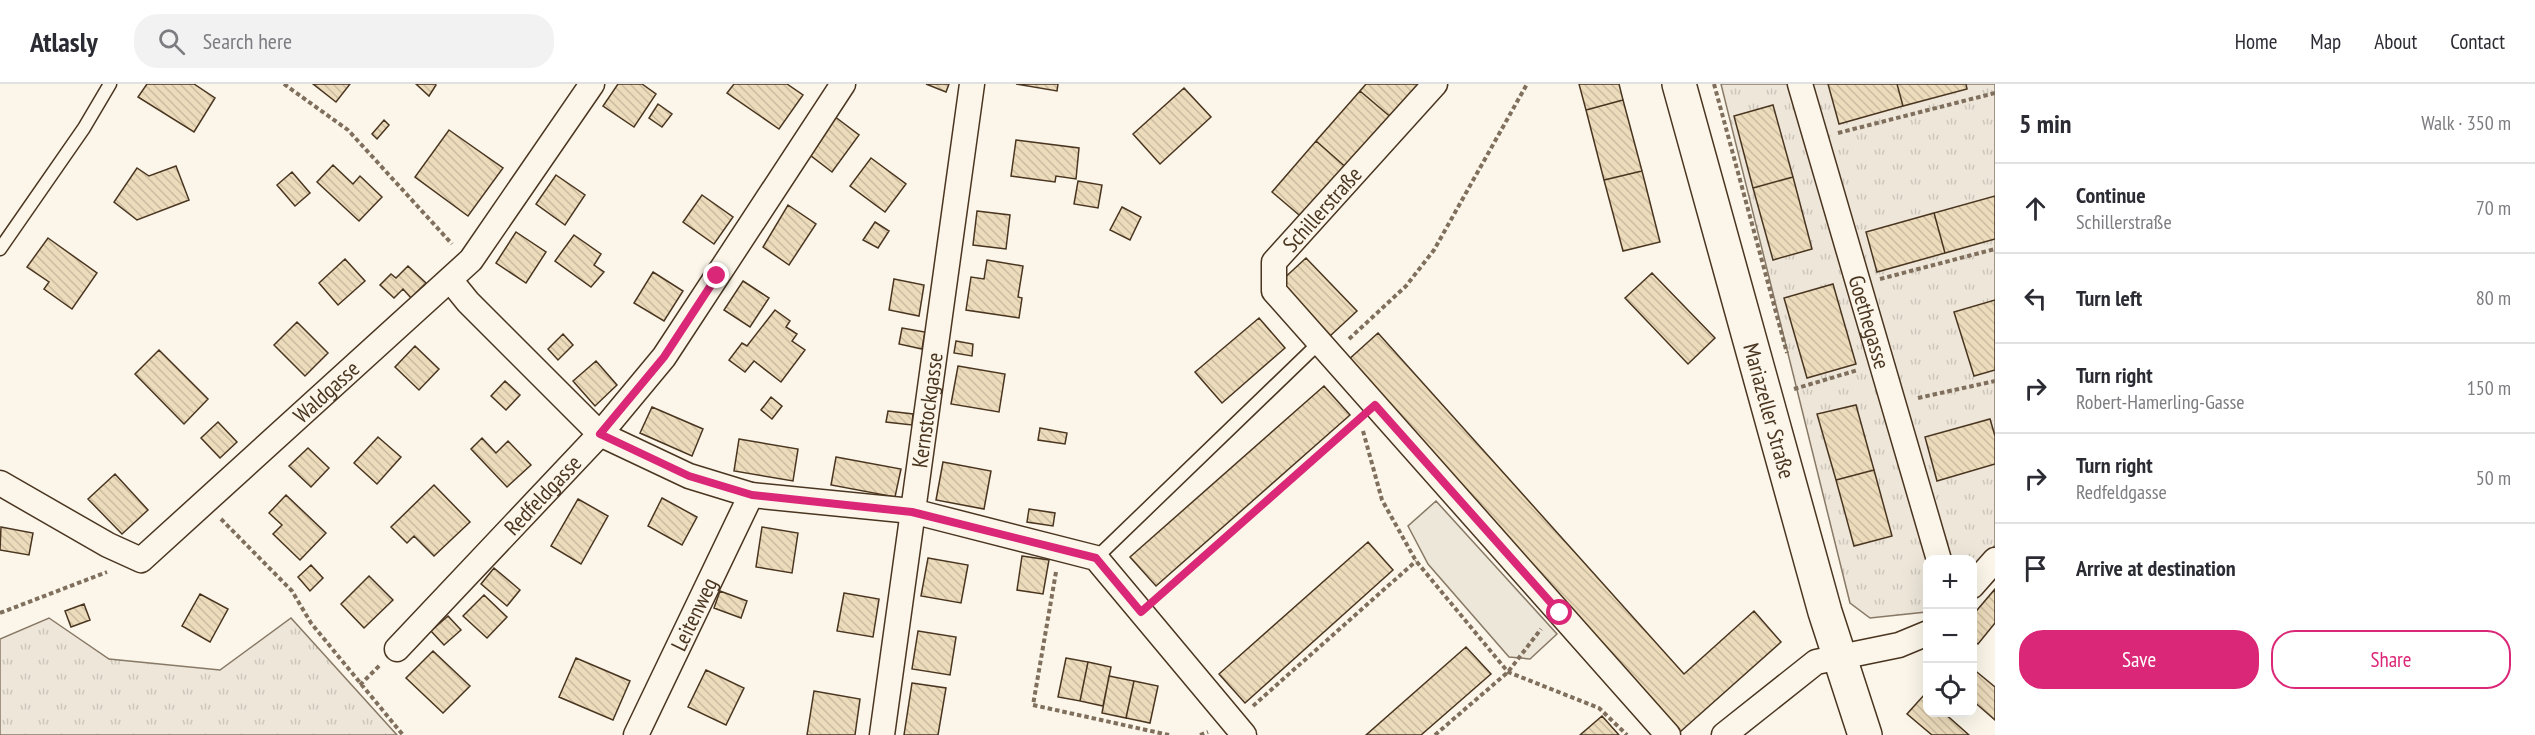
<!DOCTYPE html>
<html lang="en">
<head>
<meta charset="utf-8">
<style>
	:root { --surface:#fff; --page:#f2f2f3; --text:#2b2b33; --muted:#7c7c81; --line:#e1e1e2; --accent:#db2777 }
	body { margin:0; font-family:"PT Sans Narrow",sans-serif; background:var(--page); color:var(--text) }
	.controls { position:absolute; right:18px; bottom:18px; display:grid; overflow:hidden; border-radius:12px; box-shadow:0 6px 24px #0002 }
	.controls button { width:54px; height:54px; display:grid; place-items:center; padding:0; border:0; border-bottom:2px solid var(--line); background:var(--surface); color:var(--text); font:30px sans-serif }
	.stop { position:absolute; width:18px; height:18px; margin:-14px; border:4px solid #db2777; border-radius:50%; background:#fff }
	.stop.end { background:#db2777; border-color:#fff; box-shadow:0 2px 6px #0008 }
	.list { margin:0; padding:0; list-style:none }
	h2 { display:flex; justify-content:space-between; align-items:center; height:78px; margin:0; padding:0 24px; font-size:26px }
	h2 small { font-size:20px; font-weight:400; color:var(--muted) }
	.list li { display:grid; grid-template-columns:39px 1fr auto; gap:18px; align-items:center; box-sizing:border-box; height:90px; padding:0 24px; border-top:2px solid var(--line) }
	.list b { display:block; font-size:22px; white-space:nowrap }
	.list p { margin:0; font-size:20px; white-space:nowrap; color:var(--muted) }
	.list em { font-size:20px; font-style:normal; color:var(--muted) }
	.actions { display:flex; gap:12px; padding:18px 24px }
	.actions a { flex:1; padding:14px 0; border:2px solid var(--accent); border-radius:24px; text-align:center; font-size:21px; color:var(--accent) }
	.actions .main { background:var(--accent); color:#fff }
	.icon { flex:none; width:33px; height:33px; fill:none; stroke:currentColor; stroke-width:2; stroke-linecap:round; stroke-linejoin:round }
	.map { position:relative; flex:none; width:1995px; height:651px; overflow:hidden }
	header { display:flex; align-items:center; gap:36px; box-sizing:border-box; height:84px; padding:0 30px; background:var(--surface); border-bottom:2px solid var(--line) }
	header strong { font-size:28px }
	nav { display:flex; gap:33px; margin-inline-start:auto; font-size:21px }
	.search { width:420px; height:54px; background:var(--page); display:flex; align-items:center; gap:15px; box-sizing:border-box; padding:0 21px; border-radius:24px; color:var(--muted); font-size:22px }
	main { display:flex }
	aside { flex:1; background:var(--surface) }
	.map>svg:first-child { display:block }
	.grass { fill:url(#grass-tufts); stroke:#887966; stroke-width:1.5 }
	.parking { fill:#ede7d9; stroke:#887966; stroke-width:1.5 }
	.building { fill:url(#building-back-hatch); stroke:#4a3520; stroke-width:1.5 }
	.lines { fill:none; stroke-linecap:round; stroke-linejoin:round }
	.lane-casing { stroke:#4a3520; stroke-width:15 }
	.street-casing { stroke:#4a3520; stroke-width:27 }
	.primary-casing { stroke:#4a3520; stroke-width:36 }
	.path { stroke:#7f6f5c; stroke-width:4; stroke-dasharray:4.5 3; stroke-linecap:butt }
	.lane { stroke:#fbf6e9; stroke-width:12 }
	.street { stroke:#fbf6e9; stroke-width:24 }
	.primary { stroke:#fbf6e9; stroke-width:33 }
	.route { stroke:#db2777; stroke-width:8 }
	.labels { text-anchor:middle; stroke-width:4.5; stroke-linejoin:round; paint-order:stroke }
	.street-label { font-size:22px; fill:#4a3520; stroke:#fbf6e9 }
</style>
</head>
<body>
<header>
<strong>Atlasly</strong>
<div class="search"><svg class="icon" aria-label="search" viewBox="0 0 24 24"><circle cx="10" cy="10" r="6"/><path d="M15 15l6 6"/></svg>Search here</div>
<nav><a>Home</a><a>Map</a><a>About</a><a>Contact</a></nav>
</header>
<main>
<div class="map">
<svg width="1995" height="651" viewBox="0 0 1995 651">
	<defs>
		<pattern id="grass-tufts" width="24" height="20" patternUnits="userSpaceOnUse" patternTransform="scale(1.5)"><rect width="24" height="20" fill="#ede6d9"/><path d="M3 7l-1-3M5 7V3M7 7l1-3M15 17l-1-3M17 17v-4M19 17l1-3" fill="none" stroke="#cdc6ba"/></pattern>
		<pattern id="building-back-hatch" width="6" height="6" patternUnits="userSpaceOnUse" patternTransform="scale(1.5)"><rect width="6" height="6" fill="#ecdcbc"/><path d="M-1 5l2 2M0 0l6 6M5-1l2 2" fill="none" stroke="#ccbda1"/></pattern>
	</defs>
	<rect width="100%" height="100%" fill="#fbf6e9"/>
	<path class="grass" d="M1721 0H1995V461L1973 487 1972 476H1928L1926 528 1870 534 1850 519Z
		M49 534 109 575 220 586 291 534 397 651H0V555Z"/>
	<path class="parking" d="M1436 417 1557 550 1530 575 1509 573 1428 480 1408 442Z"/>
	<path class="building" d="M147 0H194L215 14 194 48 138 13Z
		M313 0H350L336 18Z
		M416 0H435L436 1 429 12Z
		M618 0H642L656 10 634 43 603 22Z
		M734 0H787L803 11 779 45 727 9Z
		M926 0H949L946 8Z
		M1016 0H1058L1057 7Z
		M1366 0H1423L1393 35 1360 7Z
		M1579 0H1619L1623 16 1586 26Z
		M1828 0H1897L1903 22 1839 40Z
		M1897 0H1966L1967 5 1903 22Z
		M1184 4 1211 33 1160 80 1133 50Z
		M1360 7 1393 35 1349 86 1316 57Z
		M1623 16 1642 87 1604 96 1586 26Z
		M658 20 672 30 662 43 649 34Z
		M1773 21 1793 93 1753 104 1734 32Z
		M834 32 859 51 832 88 806 68Z
		M384 36 389 41 377 55 372 50Z
		M449 46 503 84 468 132 415 93Z
		M1016 56 1079 64 1076 95 1056 92 1055 98 1011 92Z
		M1316 57 1349 86 1305 136 1272 108Z
		M871 74 906 100 885 128 850 102Z
		M333 81 353 100 360 92 382 113 359 137 317 98Z
		M176 82 189 116 137 136 114 118 137 84 149 92Z
		M1642 87 1660 158 1623 167 1604 96Z
		M292 88 310 109 295 122 277 101Z
		M556 91 585 111 565 141 536 120Z
		M1793 93 1812 165 1773 176 1753 104Z
		M1078 97 1102 101 1098 124 1074 120Z
		M702 111 733 133 714 160 683 138Z
		M1995 112V155L1945 169 1934 129Z
		M788 121 816 140 789 181 763 163Z
		M1122 123 1141 133 1130 156 1110 146Z
		M977 127 1010 131 1006 165 973 161Z
		M1934 129 1945 169 1877 188 1866 148Z
		M875 138 889 147 878 164 863 156Z
		M516 148 546 168 526 199 496 179Z
		M574 151 601 170 594 181 604 188 591 203 555 177Z
		M48 154 97 189 72 225 44 205 49 198 27 183Z
		M1306 174 1357 227 1330 252 1280 198Z
		M345 175 365 197 338 221 319 199Z
		M987 176 1023 182 1018 213 1022 214 1019 234 966 226 971 193 984 195Z
		M408 182 426 199 411 214 403 205 394 214 380 201 391 190 396 194Z
		M653 188 683 207 664 237 634 219Z
		M1652 189 1715 254 1688 280 1625 214Z
		M894 195 924 201 919 232 889 226Z
		M743 197 769 214 750 243 724 226Z
		M1833 200 1856 280 1807 294 1784 214Z
		M1995 216V286L1974 292 1954 228Z
		M775 226 790 237 786 243 797 250 792 257 805 266 781 298 754 277 745 288 729 276 742 259 747 262Z
		M1259 234 1285 264 1222 319 1195 288Z
		M297 238 328 269 305 292 274 261Z
		M902 244 925 248 922 265 899 260Z
		M1378 249 1684 590 1754 527 1781 558 1680 648 1347 277Z
		M563 250 573 261 558 276 548 265Z
		M956 257 973 260 972 272 954 269Z
		M415 262 439 285 419 306 395 283Z
		M159 266 208 315 184 340 135 290Z
		M596 277 617 301 595 322 573 297Z
		M958 282 1005 290 999 328 951 320Z
		M505 297 520 311 506 326 491 312Z
		M1324 302 1350 331 1156 502 1130 473Z
		M771 313 782 322 772 335 761 326Z
		M1856 321 1874 386 1836 396 1817 330Z
		M652 323 703 345 692 372 640 349Z
		M888 327 913 330 912 341 886 338Z
		M1990 335 1995 352V380L1937 397 1925 353Z
		M218 338 237 358 220 374 201 354Z
		M1040 344 1067 349 1065 360 1038 356Z
		M378 353 401 373 377 400 354 379Z
		M482 354 496 369 508 357 531 381 507 403 471 365Z
		M739 355 798 365 793 397 734 387Z
		M308 364 329 384 311 403 289 382Z
		M836 373 901 385 895 413 831 401Z
		M943 378 991 387 984 425 936 416Z
		M1874 386 1892 452 1854 462 1836 396Z
		M115 390 148 426 122 450 88 415Z
		M434 401 470 438 434 472 414 452 407 459 391 443Z
		M286 411 326 449 300 476 273 450 282 441 269 429Z
		M662 414 697 433 682 461 648 442Z
		M578 415 608 432 581 480 551 462Z
		M1029 425 1055 429 1053 442 1027 438Z
		M1 443 33 449 29 471 0 466Z
		M762 443 798 449 792 489 756 483Z
		M1368 458 1393 486 1245 619 1219 590Z
		M1022 472 1049 476 1043 510 1017 506Z
		M928 474 968 481 961 519 921 512Z
		M311 481 323 494 310 507 298 493Z
		M494 484 520 506 507 522 481 500Z
		M369 492 393 516 364 544 341 520Z
		M1995 505V539L1978 560 1972 555V532Z
		M720 507 747 517 741 534 714 524Z
		M844 509 879 515 873 553 837 547Z
		M200 510 228 525 210 558 182 542Z
		M484 511 507 533 487 554 463 532Z
		M84 520 90 536 71 543 65 527Z
		M448 532 461 546 444 561 431 547Z
		M918 547 956 553 950 591 912 585Z
		M1466 563 1491 590 1421 651H1366Z
		M433 567 470 602 443 629 406 594Z
		M576 574 630 597 613 636 559 613Z
		M1066 574 1088 578 1080 617 1058 613Z
		M1088 578 1111 583 1103 622 1080 617Z
		M1972 584 1995 603V636L1972 616Z
		M706 586 744 604 726 641 688 623Z
		M1109 592 1134 597 1126 634 1102 629Z
		M1134 597 1158 602 1150 639 1126 634Z
		M912 599 946 604 938 651H904Z
		M814 607 860 615 855 651H807Z
		M1924 611 1928 615V628H1943L1969 651H1932L1907 630Z
		M1602 632 1619 651H1580Z"/>
	<g class="lines">
		<g class="lane-casing">
			<path id="lane" d="M0 165 84 44 110 0
				M1096 474 1320 258"/>
		</g>
		<g class="street-casing">
			<g id="street">
				<path d="M1435 0 1274 178V207L1668 651"/>
				<path id="s1" d="M1800 0 1939 476"/>
				<path d="M451 197 468 218 600 350 689 392 751 411 912 427 1096 474 1244 651"/>
				<path id="s2" d="M0 399 108 461 141 476 471 176 592 0"/>
				<path d="M1972 502 1995 476"/>
				<path id="s3" d="M397 565 600 350 664 273 843 0"/>
				<path id="s4" d="M636 651 751 411"/>
				<path id="s5" d="M882 651 972 0"/>
				<path d="M1724 651 1816 578 1899 561 1928 549"/>
			</g>
		</g>
		<g class="primary-casing">
			<g id="primary">
				<path id="s6" d="M1679 0 1825 528 1865 651"/>
			</g>
		</g>
		<path class="path" d="M284 0 348 46 452 160
			M1714 0 1787 269
			M1838 49 1995 9
			M1880 195 1995 165
			M1349 255 1406 202 1434 166 1527 0
			M1794 305 1858 286
			M1918 314 1995 297
			M1363 347 1382 416 1416 477 1508 588 1599 624 1627 651
			M221 435 292 507 311 539 403 651
			M1056 488 1033 621 1169 651
			M1160 511 1356 337
			M0 529 107 488
			M360 601 381 580
			M1253 622 1416 477
			M1200 651 1208 648
			M1435 651 1508 588 1541 545"/>
		<use href="#lane" class="lane"/>
		<use href="#street" class="street"/>
		<use href="#primary" class="primary"/>
	</g>
	<g class="lines">
		<path class="route" d="M717 192 664 273 600 350 689 392 752 411 912 428 1096 474 1141 528 1375 321 1560 529"/>
	</g>
	<g class="labels">
		<g class="street-label">
			<text transform="translate(1322 125) rotate(-48)" y="8">Schillerstraße</text>
			<text dy="8" stroke="none"><textPath href="#s1" startOffset="248">Goethegasse</textPath></text>
			<text dy="8" stroke="none"><textPath href="#s2" startOffset="411">Waldgasse</textPath></text>
			<text dy="8" stroke="none"><textPath href="#s5" startOffset="328">Kernstockgasse</textPath></text>
			<text dy="8" stroke="none"><textPath href="#s6" startOffset="339">Mariazeller Straße</textPath></text>
			<text dy="8" stroke="none"><textPath href="#s3" startOffset="212">Redfeldgasse</textPath></text>
			<text dy="8" stroke="none"><textPath href="#s4" startOffset="134">Leitenweg</textPath></text>
		</g>
	</g>
</svg>
<div class="controls">
<button>+</button>
<button>−</button>
<button><svg class="icon" aria-label="locate" viewBox="0 0 24 24"><circle cx="12" cy="12" r="6"/><path d="M12 2v4M12 18v4M2 12h4M18 12h4"/></svg></button>
</div>
<div class="stop" style="left:1560px;top:529px"></div>
<div class="stop end" style="left:717px;top:192px"></div>
</div>
<aside>
<h2>5 min<small>Walk · 350 m</small></h2>
<ul class="list">
<li><svg class="icon" aria-label="ahead" viewBox="0 0 24 24"><path d="M12 20V5M6 11l6-6 6 6"/></svg><div><b>Continue</b><p>Schillerstraße</p></div><em>70 m</em></li>
<li><svg class="icon" aria-label="left" viewBox="0 0 24 24"><path d="M17 20v-9H6M10 6l-5 5 5 5"/></svg><div><b>Turn left</b></div><em>80 m</em></li>
<li><svg class="icon" aria-label="right" viewBox="0 0 24 24"><path d="M7 20v-9h11M14 6l5 5-5 5"/></svg><div><b>Turn right</b><p>Robert-Hamerling-Gasse</p></div><em>150 m</em></li>
<li><svg class="icon" aria-label="right" viewBox="0 0 24 24"><path d="M7 20v-9h11M14 6l5 5-5 5"/></svg><div><b>Turn right</b><p>Redfeldgasse</p></div><em>50 m</em></li>
<li><svg class="icon" aria-label="arrive" viewBox="0 0 24 24"><path d="M6 21V4h12l-3 4 3 4H6"/></svg><div><b>Arrive at destination</b></div></li>
</ul>
<div class="actions"><a class="main">Save</a><a>Share</a></div>
</aside>
</main>
</body>
</html>
